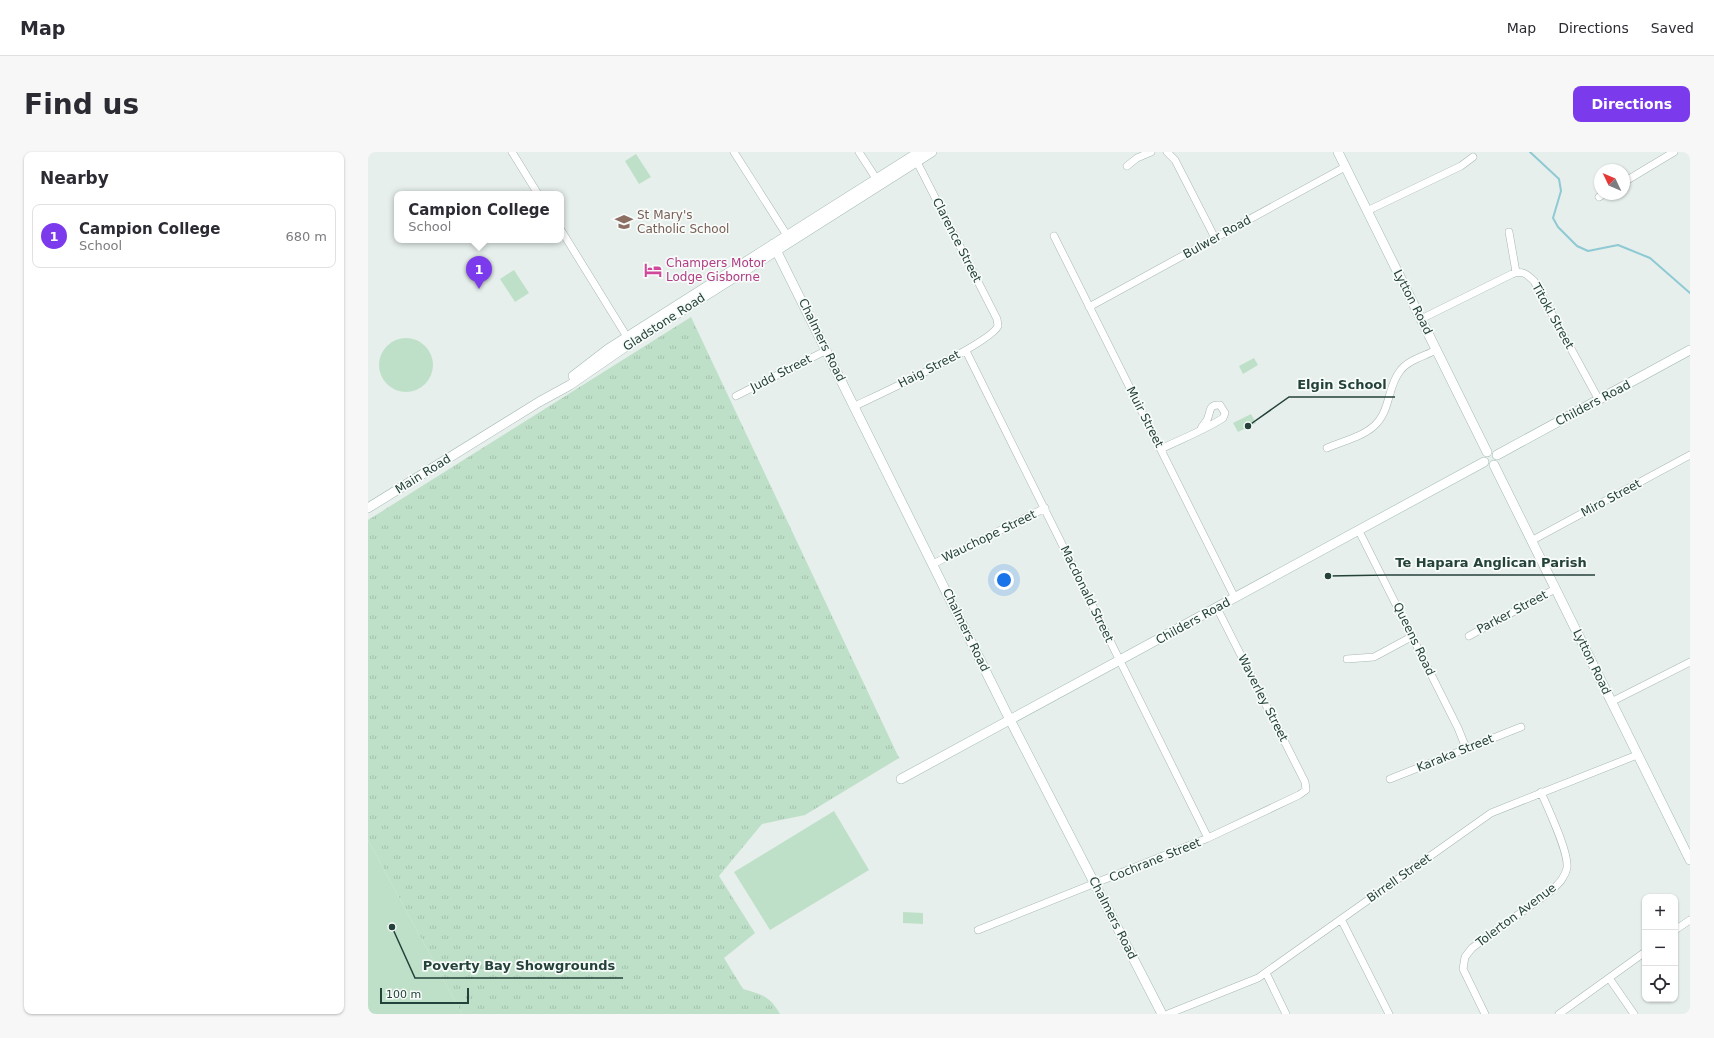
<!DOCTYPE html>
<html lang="en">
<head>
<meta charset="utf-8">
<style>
	:root { --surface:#fff; --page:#f7f7f7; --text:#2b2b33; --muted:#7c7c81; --line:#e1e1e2; --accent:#7c3aed }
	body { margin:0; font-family:"DejaVu Sans",sans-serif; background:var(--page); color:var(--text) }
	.controls { position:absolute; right:12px; bottom:12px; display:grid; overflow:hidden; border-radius:8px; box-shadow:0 1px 3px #0004 }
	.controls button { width:36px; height:36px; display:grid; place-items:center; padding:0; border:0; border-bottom:1px solid var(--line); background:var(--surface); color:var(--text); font:20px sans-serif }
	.compass { position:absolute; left:1226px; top:12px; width:36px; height:36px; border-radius:50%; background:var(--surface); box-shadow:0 1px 3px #0004; rotate:314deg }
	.scale { position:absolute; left:12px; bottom:10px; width:89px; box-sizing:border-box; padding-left:4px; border:2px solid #24423a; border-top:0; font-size:11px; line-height:14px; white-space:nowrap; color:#24423a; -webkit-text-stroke:3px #f7fbf9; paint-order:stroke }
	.you { position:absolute; left:636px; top:428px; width:14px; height:14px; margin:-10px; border:3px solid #fff; border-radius:50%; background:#1a73e8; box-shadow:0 0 0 6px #1a73e833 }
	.badge { display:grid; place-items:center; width:26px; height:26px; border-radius:50%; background:var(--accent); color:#fff; font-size:13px; font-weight:700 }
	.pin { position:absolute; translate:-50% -33px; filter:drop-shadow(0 1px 2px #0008) }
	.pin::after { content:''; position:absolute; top:21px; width:14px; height:12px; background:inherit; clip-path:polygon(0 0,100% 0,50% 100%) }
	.popup { position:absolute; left:26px; top:39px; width:170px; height:52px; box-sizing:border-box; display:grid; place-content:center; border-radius:8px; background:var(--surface); filter:drop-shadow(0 1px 3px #0005); font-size:13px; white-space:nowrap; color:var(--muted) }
	.popup b { font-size:15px; color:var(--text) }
	.popup::after { content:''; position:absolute; left:50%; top:100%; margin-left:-8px; border:8px solid transparent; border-top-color:var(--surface) }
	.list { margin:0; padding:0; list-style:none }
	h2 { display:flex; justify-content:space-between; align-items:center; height:52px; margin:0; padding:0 16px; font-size:17px }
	h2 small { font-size:13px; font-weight:400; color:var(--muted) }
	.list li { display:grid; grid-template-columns:26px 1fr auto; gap:12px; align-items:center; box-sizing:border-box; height:64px; margin:0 8px 8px; padding:0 8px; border:1px solid var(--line); border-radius:8px }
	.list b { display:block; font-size:15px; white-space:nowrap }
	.list p { margin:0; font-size:13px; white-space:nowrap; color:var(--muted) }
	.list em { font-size:13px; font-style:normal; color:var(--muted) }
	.icon { flex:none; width:22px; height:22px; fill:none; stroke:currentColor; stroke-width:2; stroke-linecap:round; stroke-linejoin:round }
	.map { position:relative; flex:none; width:1322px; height:862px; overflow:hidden; border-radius:8px }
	header { display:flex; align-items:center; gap:24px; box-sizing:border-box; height:56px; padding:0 20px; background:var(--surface); border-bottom:1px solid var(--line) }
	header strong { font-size:19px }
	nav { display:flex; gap:22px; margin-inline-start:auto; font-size:14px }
	.intro { display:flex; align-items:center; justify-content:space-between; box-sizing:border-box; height:96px; padding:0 24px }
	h1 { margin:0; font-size:28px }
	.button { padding:10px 18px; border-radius:8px; background:var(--accent); color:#fff; font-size:14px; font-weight:700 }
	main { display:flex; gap:24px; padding:0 24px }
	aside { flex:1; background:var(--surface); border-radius:8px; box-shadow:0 1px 3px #0004 }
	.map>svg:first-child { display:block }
	.grass { fill:url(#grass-tufts) }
	.park { fill:#bfe0c8 }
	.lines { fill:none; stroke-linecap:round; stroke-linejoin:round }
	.stream { stroke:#8ec9d4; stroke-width:2 }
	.street-casing { stroke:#a8b8b2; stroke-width:8 }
	.secondary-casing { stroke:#a4bbb3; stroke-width:10 }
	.street { stroke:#fff; stroke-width:7 }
	.secondary { stroke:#fff; stroke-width:9 }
	.labels { text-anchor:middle; stroke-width:3.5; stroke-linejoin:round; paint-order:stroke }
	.education-label { font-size:12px; fill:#785e54; stroke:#f7fbf9; text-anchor:start }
	.street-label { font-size:12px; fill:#24423a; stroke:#f7fbf9 }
	.hotel-label { font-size:12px; fill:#b23c85; stroke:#f7fbf9; text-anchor:start }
	.leader { fill:none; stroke:#24423a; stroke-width:1.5 }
	.callout-dot { fill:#24423a; stroke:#f7fbf9; stroke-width:1.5 }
	.callout-label { font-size:13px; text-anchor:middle; font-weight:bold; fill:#24423a; stroke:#f7fbf9; stroke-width:3.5; stroke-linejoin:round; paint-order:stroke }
</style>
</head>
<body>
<header>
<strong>Map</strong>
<nav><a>Map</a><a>Directions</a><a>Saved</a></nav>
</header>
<div class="intro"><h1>Find us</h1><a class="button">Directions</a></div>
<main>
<aside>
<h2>Nearby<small></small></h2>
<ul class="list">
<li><span class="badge">1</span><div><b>Campion College</b><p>School</p></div><em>680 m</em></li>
</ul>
</aside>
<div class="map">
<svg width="1322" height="862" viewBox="0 0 1322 862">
	<defs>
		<pattern id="grass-tufts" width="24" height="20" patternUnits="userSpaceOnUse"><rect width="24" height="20" fill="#bfe0c8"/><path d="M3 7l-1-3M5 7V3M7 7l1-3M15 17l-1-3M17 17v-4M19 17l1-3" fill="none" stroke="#a4c1ad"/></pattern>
	</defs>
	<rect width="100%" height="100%" fill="#e6efeb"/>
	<path class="grass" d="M323 165 531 606 437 663 394 672 351 724 387 781 356 806 375 837C393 842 402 844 412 862H94L0 688V368Z"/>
	<path class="park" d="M268 2 283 25 271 32 257 9Z
		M146 118 161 141 147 150 132 127Z
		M11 213a27 27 0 1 1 54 0a27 27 0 1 1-54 0Z
		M886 206 890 213 875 222 871 214Z
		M883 262 888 271 870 280 865 271Z
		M466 659 501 718 402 778 366 720Z
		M0 688 94 862H0Z
		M535 760 555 761V772L535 771Z"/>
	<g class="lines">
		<path class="stream" d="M1162 0 1191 27 1193 39 1185 66 1190 75 1209 94 1220 99 1250 93 1282 106 1322 141"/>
		<g class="street-casing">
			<path id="street" d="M144 0 170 42
				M366 0 422 88
				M491 0 511 31
				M799 0 807 8 847 86
				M759 14 769 6 783 0
				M1256 30 1306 0
				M1231 45 1236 42
				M999 59 1093 14 1105 5
				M193 78 261 188
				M1141 80 1148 120
				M686 84 867 446
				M721 155 977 15
				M1053 167 1144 122C1154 118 1159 122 1166 129L1231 248
				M598 199 840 686
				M368 244 459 198
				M487 254C510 243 623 191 630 174L629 167 547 6
				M959 296C975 289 994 285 1006 274 1023 259 1019 235 1032 219 1040 208 1057 204 1068 198
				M793 297C813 287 837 278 855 266L857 261 852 253C840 252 843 260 839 268 837 271 834 274 833 277
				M991 379 1090 576 1098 596
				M1163 389 1322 303
				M565 412 677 356
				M1101 484 1187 437
				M979 507 1006 505 1045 484
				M1243 550 1322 510
				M1022 627 1153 575
				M973 767 1021 862
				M610 778 840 686 931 643 938 638 937 630 849 456
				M1307 778 1322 768
				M898 821 918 862
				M1241 826 1266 862
				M800 862 890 826 1123 661 1269 603
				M1117 862 1095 817 1097 805 1104 796 1183 739C1190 732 1197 726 1199 716 1201 700 1180 657 1173 640
				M1191 862 1277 800"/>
		</g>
		<g class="secondary-casing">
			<path id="secondary" d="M970 0 1119 300
				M405 92 639 562 794 862
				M205 224 240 197 551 0
				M1129 303 1322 198
				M1126 313 1322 708
				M0 356 171 250 202 233 263 191 564 0
				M533 627 1116 310"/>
		</g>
		<use href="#street" class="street"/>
		<use href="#secondary" class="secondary"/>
	</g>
	<defs>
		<g id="school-bare" transform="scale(1.38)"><path d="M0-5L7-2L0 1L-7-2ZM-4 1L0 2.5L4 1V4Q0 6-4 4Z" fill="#8d6e63" stroke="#f7fbf9" stroke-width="2.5" paint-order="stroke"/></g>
		<g id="hotel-bare" transform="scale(1.38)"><path d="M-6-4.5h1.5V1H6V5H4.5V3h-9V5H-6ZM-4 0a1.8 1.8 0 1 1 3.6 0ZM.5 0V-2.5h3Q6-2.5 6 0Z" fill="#d1479c" stroke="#f7fbf9" stroke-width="2.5" paint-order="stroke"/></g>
	</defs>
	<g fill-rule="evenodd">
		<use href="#school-bare" x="256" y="70"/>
		<use href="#hotel-bare" x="285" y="118"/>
	</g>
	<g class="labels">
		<g class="education-label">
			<text x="269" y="67">St Mary's<tspan x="269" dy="14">Catholic School</tspan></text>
		</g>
		<g class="street-label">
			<text transform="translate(849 85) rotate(-29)" y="4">Bulwer Road</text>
			<text transform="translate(589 88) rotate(63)" y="4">Clarence Street</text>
			<text transform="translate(1045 150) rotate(63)" y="4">Lytton Road</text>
			<text transform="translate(1185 164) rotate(61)" y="4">Titoki Street</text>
			<text transform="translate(296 170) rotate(-33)" y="4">Gladstone Road</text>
			<text transform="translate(454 188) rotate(64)" y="4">Chalmers Road</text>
			<text transform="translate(561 217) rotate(-27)" y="4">Haig Street</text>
			<text transform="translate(413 221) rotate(-27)" y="4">Judd Street</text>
			<text transform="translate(1225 251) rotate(-28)" y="4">Childers Road</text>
			<text transform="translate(777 265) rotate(63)" y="4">Muir Street</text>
			<text transform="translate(55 322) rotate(-32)" y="4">Main Road</text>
			<text transform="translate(1243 346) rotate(-28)" y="4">Miro Street</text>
			<text transform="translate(621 384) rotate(-26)" y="4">Wauchope Street</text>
			<text transform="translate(719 442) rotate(64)" y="4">Macdonald Street</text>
			<text transform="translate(1144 460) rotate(-28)" y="4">Parker Street</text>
			<text transform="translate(825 469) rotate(-29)" y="4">Childers Road</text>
			<text transform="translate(598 478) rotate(64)" y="4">Chalmers Road</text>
			<text transform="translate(1046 487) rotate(64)" y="4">Queens Road</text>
			<text transform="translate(1224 510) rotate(64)" y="4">Lytton Road</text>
			<text transform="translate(895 546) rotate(63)" y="4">Waverley Street</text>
			<text transform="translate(1087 601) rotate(-22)" y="4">Karaka Street</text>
			<text transform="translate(787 708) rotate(-22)" y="4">Cochrane Street</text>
			<text transform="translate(1031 726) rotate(-35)" y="4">Birrell Street</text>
			<text transform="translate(1148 763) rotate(-37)" y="4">Tolerton Avenue</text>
			<text transform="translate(745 766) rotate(63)" y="4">Chalmers Road</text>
		</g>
		<g class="hotel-label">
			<text x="298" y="115">Champers Motor<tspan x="298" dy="14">Lodge Gisborne</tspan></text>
		</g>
	</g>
	<path class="leader" d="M880 274L921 245H1027M960 424L1019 423H1227M24 775L47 826H255"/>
	<g class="callout-dot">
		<circle cx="880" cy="274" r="4"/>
		<circle cx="960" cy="424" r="4"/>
		<circle cx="24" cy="775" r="4"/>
	</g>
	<g class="callout-label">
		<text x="974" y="237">Elgin School</text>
		<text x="1123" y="415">Te Hapara Anglican Parish</text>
		<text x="151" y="818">Poverty Bay Showgrounds</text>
	</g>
</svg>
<div class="controls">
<button>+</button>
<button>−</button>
<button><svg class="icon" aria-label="locate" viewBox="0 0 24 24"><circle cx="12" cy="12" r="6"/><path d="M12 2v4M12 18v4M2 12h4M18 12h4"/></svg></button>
</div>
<svg class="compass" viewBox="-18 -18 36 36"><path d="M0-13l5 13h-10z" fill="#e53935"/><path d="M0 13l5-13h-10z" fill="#7c7c81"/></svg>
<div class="scale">100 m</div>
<div class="you"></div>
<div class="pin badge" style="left:111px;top:137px">1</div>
<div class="popup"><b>Campion College</b>School</div>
</div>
</main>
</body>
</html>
